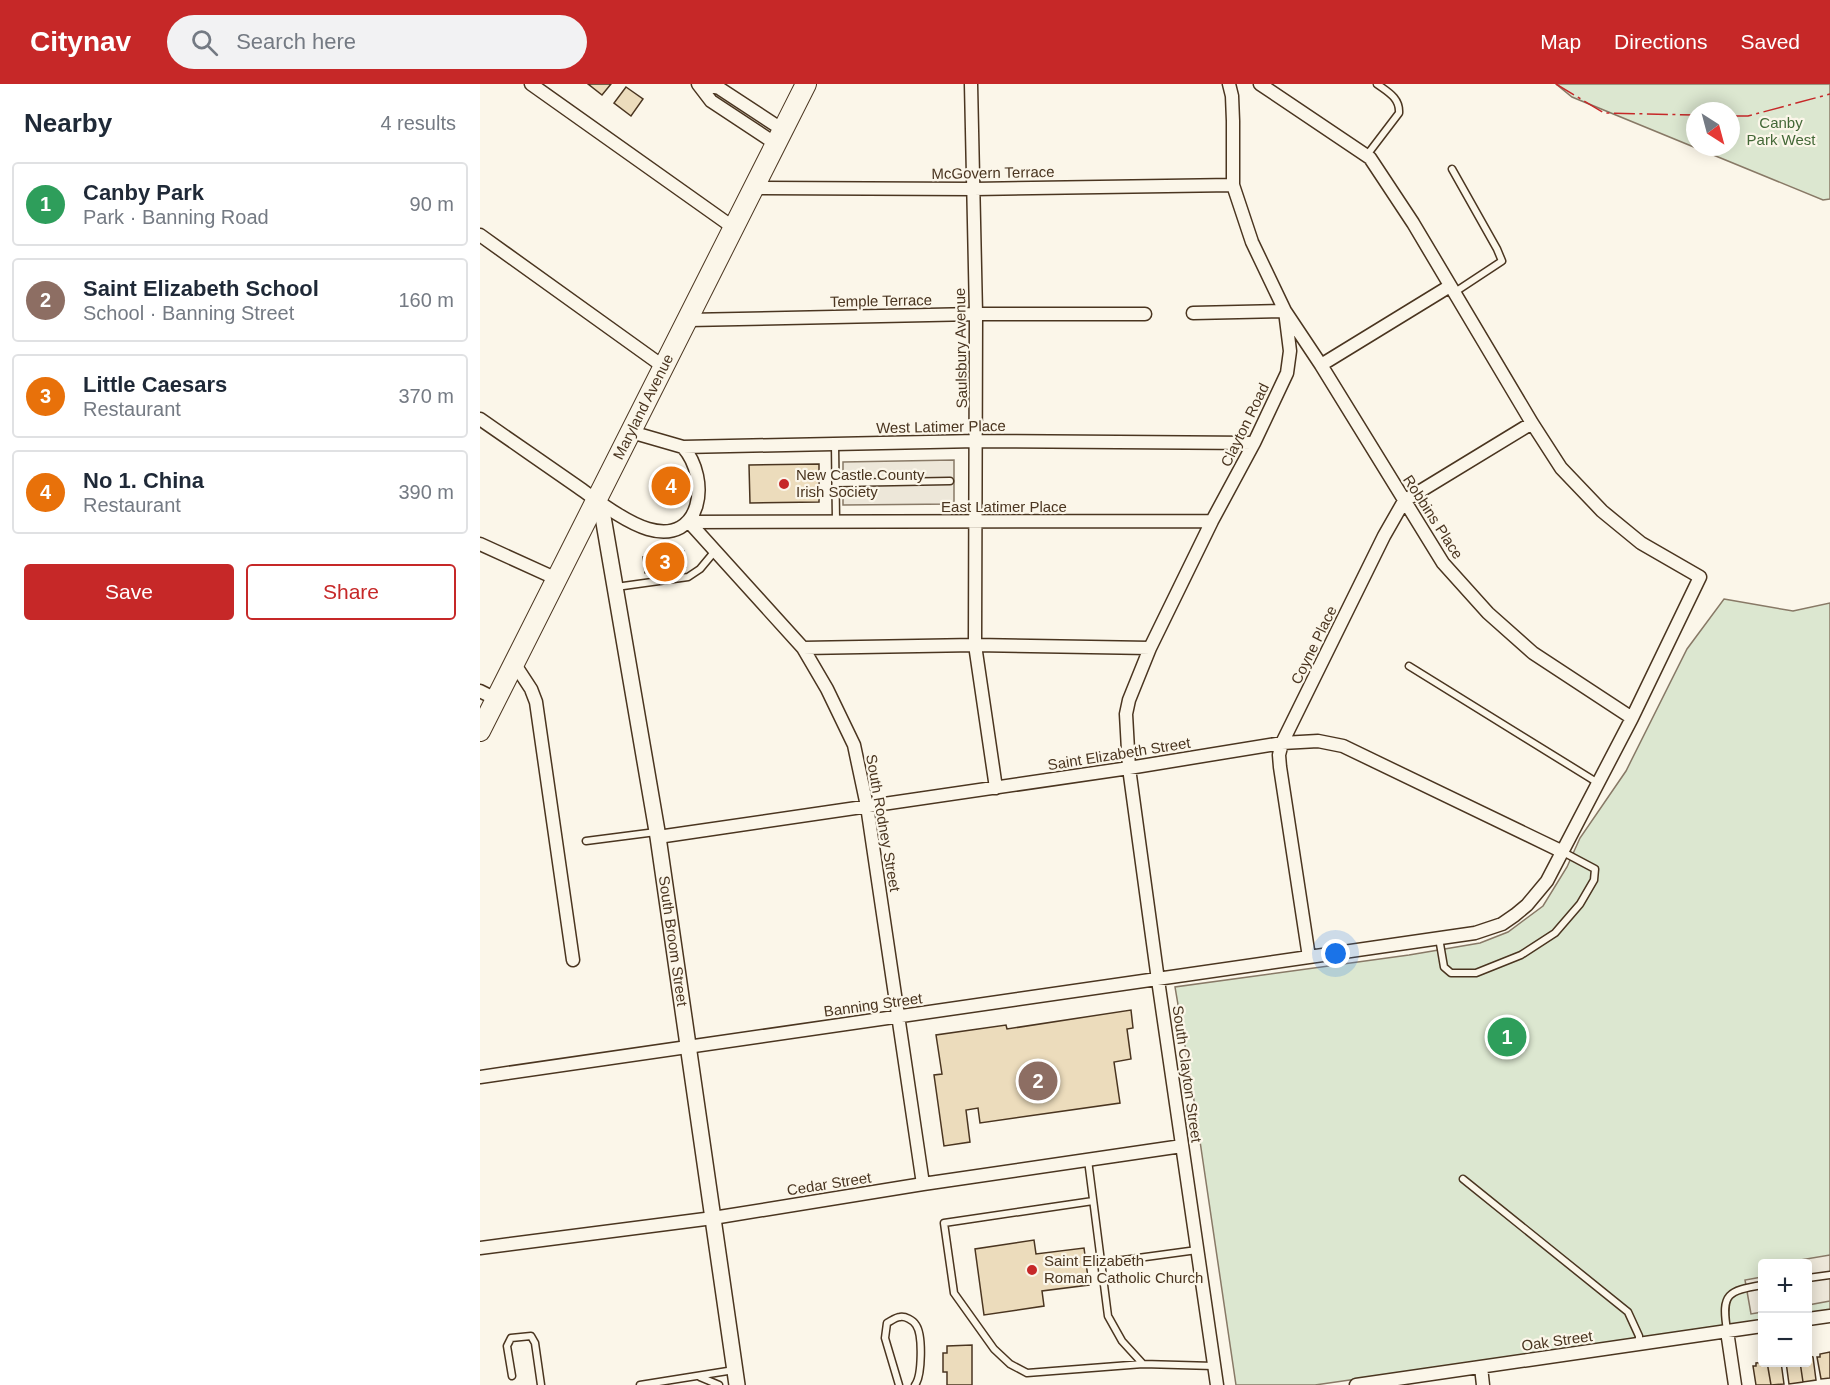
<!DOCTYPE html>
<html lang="en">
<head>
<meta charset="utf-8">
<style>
	:root { --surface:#fff; --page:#f2f2f3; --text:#1f2937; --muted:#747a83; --line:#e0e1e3; --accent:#c62828 }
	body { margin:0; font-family:Helvetica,sans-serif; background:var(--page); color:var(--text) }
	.controls { position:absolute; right:18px; bottom:18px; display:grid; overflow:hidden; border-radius:6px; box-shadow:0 3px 15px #0003 }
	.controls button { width:54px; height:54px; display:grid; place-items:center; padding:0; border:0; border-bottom:2px solid var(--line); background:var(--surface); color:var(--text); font:30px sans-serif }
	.compass { position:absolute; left:1206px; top:18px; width:54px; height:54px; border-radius:50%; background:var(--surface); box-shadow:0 3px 15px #0003; rotate:144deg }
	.you { position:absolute; left:856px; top:870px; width:21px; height:21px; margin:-15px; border:4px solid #fff; border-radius:50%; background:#1a73e8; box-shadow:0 0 0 9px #1a73e833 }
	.badge { display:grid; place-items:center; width:39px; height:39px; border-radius:50%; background:var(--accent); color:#fff; font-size:20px; font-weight:700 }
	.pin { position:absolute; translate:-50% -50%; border:3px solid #fff; box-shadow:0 2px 6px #0006 }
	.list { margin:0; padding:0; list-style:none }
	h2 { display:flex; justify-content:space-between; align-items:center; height:78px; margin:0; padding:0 24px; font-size:26px }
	h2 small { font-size:20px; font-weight:400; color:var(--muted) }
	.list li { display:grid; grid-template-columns:39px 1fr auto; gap:18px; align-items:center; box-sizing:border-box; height:84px; margin:0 12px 12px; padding:0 12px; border:2px solid var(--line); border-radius:6px }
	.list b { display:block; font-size:22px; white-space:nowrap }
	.list p { margin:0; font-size:20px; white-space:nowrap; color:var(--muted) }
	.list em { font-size:20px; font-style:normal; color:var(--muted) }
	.actions { display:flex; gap:12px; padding:18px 24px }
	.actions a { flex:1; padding:14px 0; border:2px solid var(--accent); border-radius:6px; text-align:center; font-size:21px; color:var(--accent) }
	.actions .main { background:var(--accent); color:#fff }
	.icon { flex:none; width:33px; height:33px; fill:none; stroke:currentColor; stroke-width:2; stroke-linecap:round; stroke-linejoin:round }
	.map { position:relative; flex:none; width:1350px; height:1301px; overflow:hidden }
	header { display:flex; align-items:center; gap:36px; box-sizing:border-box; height:84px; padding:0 30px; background:var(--accent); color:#fff }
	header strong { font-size:28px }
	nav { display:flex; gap:33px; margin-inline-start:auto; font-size:21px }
	.search { width:420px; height:54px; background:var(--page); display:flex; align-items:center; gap:15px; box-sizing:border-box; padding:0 21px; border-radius:33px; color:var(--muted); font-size:22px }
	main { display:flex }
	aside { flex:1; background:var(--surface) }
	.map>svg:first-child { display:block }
	.green { fill:#dce7d0; stroke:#887966; stroke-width:1.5; fill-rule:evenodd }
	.parking { fill:#ede7d9; stroke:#887966; stroke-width:1.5 }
	.building { fill:#ecdcbc; stroke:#4a3520; stroke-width:1.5 }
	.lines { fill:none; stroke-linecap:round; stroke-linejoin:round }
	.service-casing { stroke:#4a3520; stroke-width:9 }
	.minor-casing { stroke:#4a3520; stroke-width:15 }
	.tertiary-casing { stroke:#4a3520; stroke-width:18 }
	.primary-casing { stroke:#4a3520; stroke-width:22 }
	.service { stroke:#fbf6e9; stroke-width:6 }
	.minor { stroke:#fbf6e9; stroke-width:12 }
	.tertiary { stroke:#fbf6e9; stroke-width:15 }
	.primary { stroke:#fbf6e9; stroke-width:20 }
	.power { stroke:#c62828; stroke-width:1.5; stroke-dasharray:21 4.5 3 4.5; stroke-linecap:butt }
	.poi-dot { fill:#c62828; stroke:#fbf6e9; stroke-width:2 }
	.labels { text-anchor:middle; stroke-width:4.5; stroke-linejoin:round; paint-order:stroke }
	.park-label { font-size:15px; fill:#436837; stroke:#fbf6e9 }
	.street-label { font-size:15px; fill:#4a3520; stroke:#fbf6e9 }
	.poi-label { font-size:15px; fill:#4a3520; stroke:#fbf6e9; text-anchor:start }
</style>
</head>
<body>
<header>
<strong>Citynav</strong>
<div class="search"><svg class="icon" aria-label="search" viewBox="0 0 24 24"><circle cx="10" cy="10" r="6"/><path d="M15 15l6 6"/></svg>Search here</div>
<nav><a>Map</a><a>Directions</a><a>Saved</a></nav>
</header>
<main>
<aside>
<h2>Nearby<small>4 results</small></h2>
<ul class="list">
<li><span class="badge" style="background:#2e9e5b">1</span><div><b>Canby Park</b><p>Park · Banning Road</p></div><em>90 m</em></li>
<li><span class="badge" style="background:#8d6e63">2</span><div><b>Saint Elizabeth School</b><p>School · Banning Street</p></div><em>160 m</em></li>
<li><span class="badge" style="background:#e8710a">3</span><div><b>Little Caesars</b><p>Restaurant</p></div><em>370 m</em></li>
<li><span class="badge" style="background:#e8710a">4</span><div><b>No 1. China</b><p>Restaurant</p></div><em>390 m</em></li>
</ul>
<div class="actions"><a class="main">Save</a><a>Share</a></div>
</aside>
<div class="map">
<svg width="1350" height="1301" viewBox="0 0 1350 1301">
	<rect width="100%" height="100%" fill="#fbf6e9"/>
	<path class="green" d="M1076 0H1350V115L1343 116 1092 13ZM1215 27H1251V63H1215Z
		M1244 515 1313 527 1350 519V1227L1328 1230V1180H1282V1237L835 1301H756L712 1003 695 903 929 871 1000 859 1028 848 1063 822 1087 783 1100 754 1146 687 1207 565Z"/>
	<path class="parking" d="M474 376V420L363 421V378Z
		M1350 1171V1217L1328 1221V1180H1296Z
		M1282 1193V1228L1271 1230 1265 1196Z"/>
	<path class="building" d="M108 0H131L122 11Z
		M146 3 163 15 151 32 134 19Z
		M339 380V418L270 419 269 381Z
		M184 386H200V415L181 416V388Z
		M204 467 206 483 165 489 163 473Z
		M651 926 653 944 647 945 651 975 634 978 640 1019 500 1039 498 1024 486 1026 490 1058 464 1062 454 991 462 990 456 951 526 941 527 945Z
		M554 1156 556 1170 604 1164 609 1201 562 1207 564 1222 504 1231 495 1165Z
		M492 1261V1301H467V1288H463V1269H467V1262Z
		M1350 1268V1294L1341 1295 1337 1273H1340V1270Z
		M1328 1271 1333 1273 1336 1296 1323 1298 1320 1278H1328Z
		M1287 1278 1291 1301H1276L1273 1282H1276V1279Z
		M1287 1278H1301L1304 1300 1291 1301Z
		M1306 1278H1320L1323 1298 1309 1300Z"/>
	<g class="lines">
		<g class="service-casing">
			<path id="service" d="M887 71 919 29C920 14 908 8 897 0
				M972 85 1017 165 1022 177 975 208
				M355 360 356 437
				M356 399 470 397
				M136 503 208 493 220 485 235 467
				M929 582 1118 699
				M106 757 176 748
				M959 854 964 883 971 889H996L1041 871 1075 849 1100 820 1114 796 1115 785 1083 768
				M608 1076 628 1232 642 1257 663 1280
				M983 1095 1148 1228 1159 1252V1260
				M613 1117 464 1139 474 1209 514 1265 530 1280 547 1289 663 1280 734 1282
				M621 1179 717 1166
				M1328 1194 1350 1191
				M1247 1246C1241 1209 1248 1207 1282 1201
				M32 1292 27 1262 31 1254 51 1252 55 1259 61 1301
				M220 1293 239 1301
				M160 1301 254 1286
				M419 1301 405 1254 407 1239C411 1237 416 1233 420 1233 425 1232 433 1236 436 1241 443 1251 442 1292 435 1301"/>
		</g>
		<g class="minor-casing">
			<path id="minor" d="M51 0 254 144
				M218 0 231 17 296 60
				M221 0 239 4 303 46
				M491 0 496 230 495 561 516 704
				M274 104 494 105 753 101
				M0 151 184 283
				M713 229 805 227 841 281 963 479 1008 529 1053 569 1152 634
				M208 236 496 230H665
				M841 281 970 202
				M0 335C33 358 65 380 98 403 118 417 145 438 168 445 222 461 231 395 203 363
				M151 348 203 363 497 357 774 359
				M209 438 323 564 347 605 374 661 387 722 443 1100
				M209 438 732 437
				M0 460 77 495
				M323 564 495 561 670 564
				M34 579 51 605 56 618 93 876
				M0 607 16 615
				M178 753 649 684 802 659 838 657 863 662 1083 768
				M829 873 800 683 799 671 802 659 904 452 924 417 1052 339
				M0 993C332 945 664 898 995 849L1022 840 1035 831 1047 821 1067 797 1152 634 1220 493 1161 459 1122 427 1081 384 1052 339 933 139 890 74 780 0
				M0 1164 233 1134 443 1100 702 1062
				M1328 1235 1350 1232
				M1247 1247 1255 1301
				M1001 1283 1003 1301
				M737 1301 678 896 649 684 646 630 649 616 670 564 732 437 774 359 807 289 810 267 805 227 772 158 753 101V37L752 12 749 0
				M876 1301 1282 1242"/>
		</g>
		<g class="tertiary-casing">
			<g id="tertiary">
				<path id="s1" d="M117 416 122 427 178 753 257 1301"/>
			</g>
		</g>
		<g class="primary-casing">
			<g id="primary">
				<path id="s2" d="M0 647 326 0"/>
			</g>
		</g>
		<use href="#service" class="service"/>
		<use href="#minor" class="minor"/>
		<use href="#tertiary" class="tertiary"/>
		<use href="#primary" class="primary"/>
		<path class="power" d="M1076 0 1124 29 1215 31
			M1251 32H1268L1350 10"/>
	</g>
	<g class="poi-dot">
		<circle cx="304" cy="400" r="6"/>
		<circle cx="552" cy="1186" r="6"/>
	</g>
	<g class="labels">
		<g class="park-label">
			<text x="1301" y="44">Canby<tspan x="1301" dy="17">Park West</tspan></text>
		</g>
		<g class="street-label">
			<text transform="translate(513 89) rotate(-1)" y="5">McGovern Terrace</text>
			<text transform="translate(401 217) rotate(-1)" y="5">Temple Terrace</text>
			<text transform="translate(481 264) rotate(-91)" y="5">Saulsbury Avenue</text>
			<text dy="5" stroke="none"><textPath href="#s2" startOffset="363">Maryland Avenue</textPath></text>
			<text transform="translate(765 341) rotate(-64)" y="5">Clayton Road</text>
			<text transform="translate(461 343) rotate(-1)" y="5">West Latimer Place</text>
			<text x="524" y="428">East Latimer Place</text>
			<text transform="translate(953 433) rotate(57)" y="5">Robbins Place</text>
			<text transform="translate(834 561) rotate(-64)" y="5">Coyne Place</text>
			<text transform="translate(639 670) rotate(-9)" y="5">Saint Elizabeth Street</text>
			<text transform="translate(403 739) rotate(80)" y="5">South Rodney Street</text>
			<text dy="5" stroke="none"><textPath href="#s1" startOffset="448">South Broom Street</textPath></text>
			<text transform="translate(393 921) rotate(-8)" y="5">Banning Street</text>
			<text transform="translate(707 990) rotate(82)" y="5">South Clayton Street</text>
			<text transform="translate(349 1100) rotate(-9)" y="5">Cedar Street</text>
			<text transform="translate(1077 1257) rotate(-8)" y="5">Oak Street</text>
		</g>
		<g class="poi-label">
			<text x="316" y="396">New Castle County<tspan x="316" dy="17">Irish Society</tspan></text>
			<text x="564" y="1182">Saint Elizabeth<tspan x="564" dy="17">Roman Catholic Church</tspan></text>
		</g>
	</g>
</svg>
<div class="controls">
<button>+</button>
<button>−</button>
</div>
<svg class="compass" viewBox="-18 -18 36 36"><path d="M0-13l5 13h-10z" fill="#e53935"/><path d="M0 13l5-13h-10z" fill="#747a83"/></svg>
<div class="you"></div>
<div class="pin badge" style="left:1027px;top:953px;background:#2e9e5b">1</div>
<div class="pin badge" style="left:558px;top:997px;background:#8d6e63">2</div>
<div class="pin badge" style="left:185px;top:478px;background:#e8710a">3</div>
<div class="pin badge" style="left:191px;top:402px;background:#e8710a">4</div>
</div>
</main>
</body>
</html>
